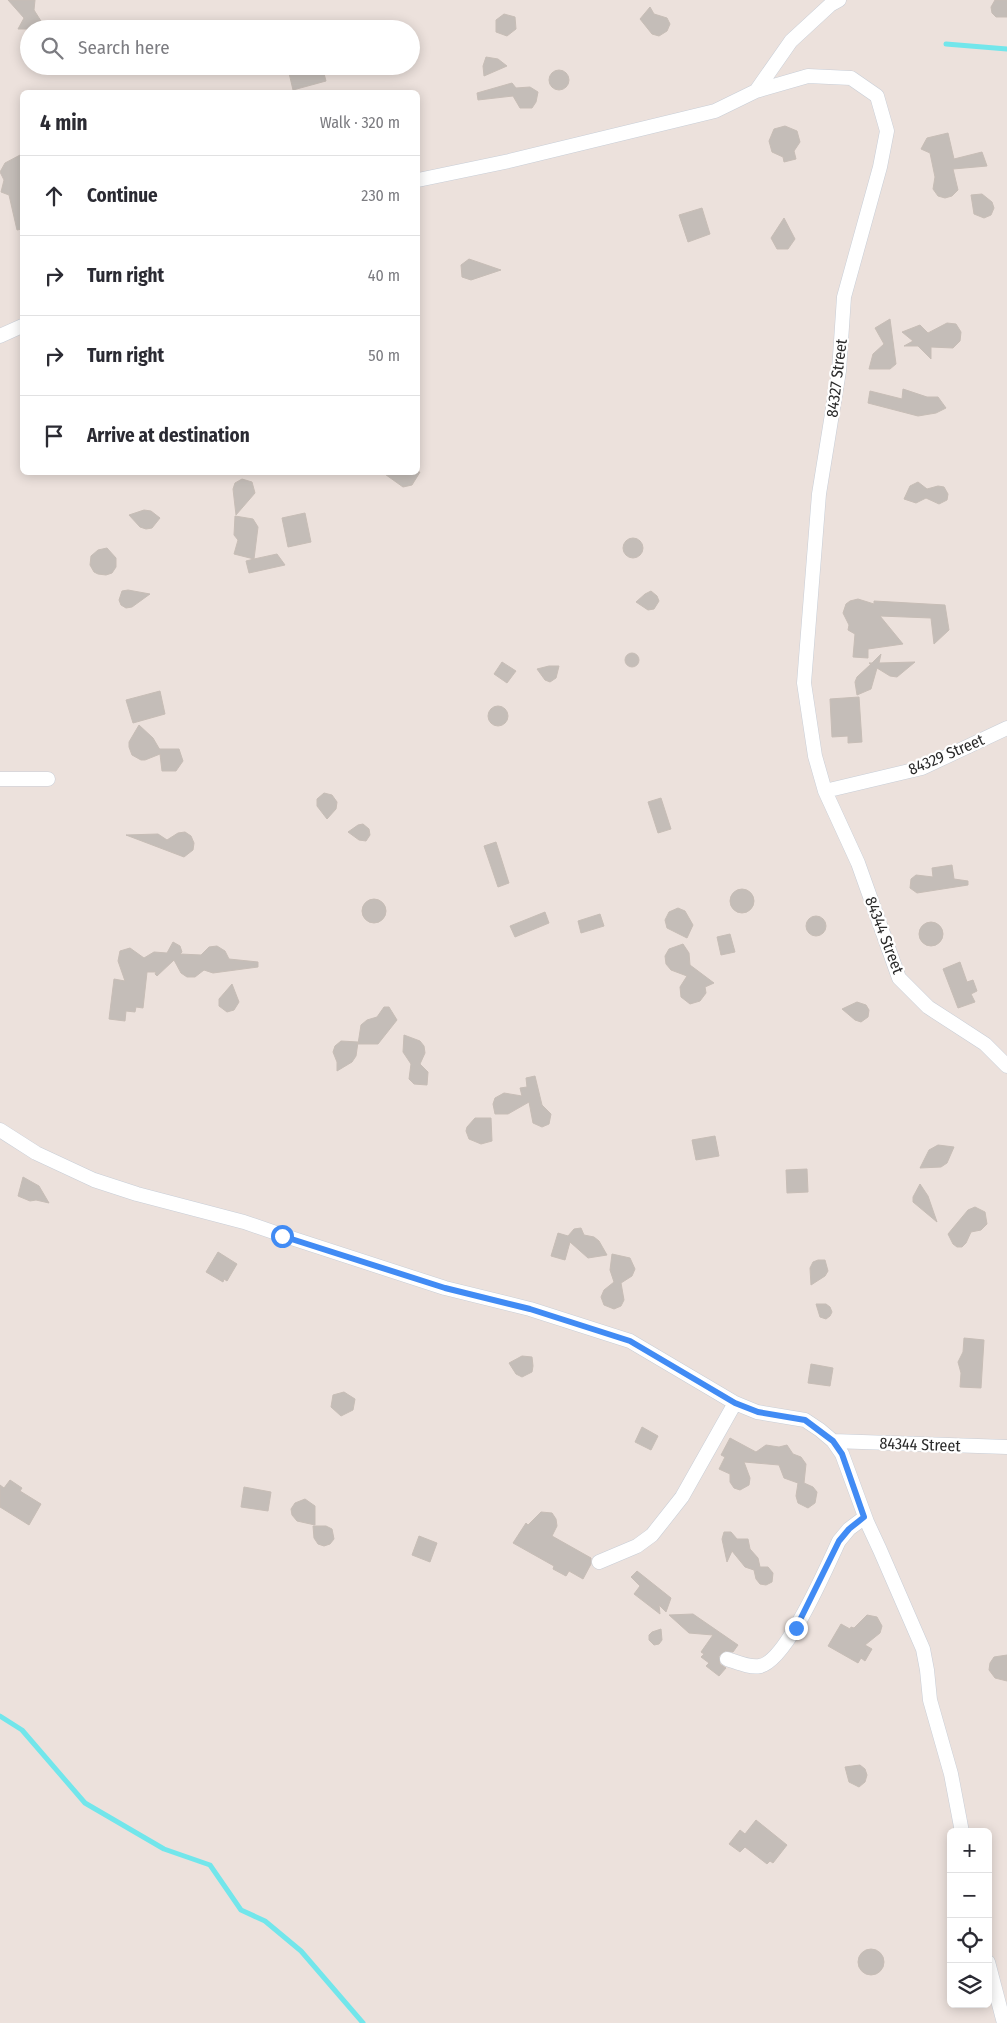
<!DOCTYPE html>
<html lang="en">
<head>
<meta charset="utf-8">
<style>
	:root { --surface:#fff; --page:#f7f7f7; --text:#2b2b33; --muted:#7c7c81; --line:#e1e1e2 }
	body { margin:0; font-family:"Fira Sans Condensed",sans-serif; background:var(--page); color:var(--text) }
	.controls { position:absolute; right:15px; bottom:15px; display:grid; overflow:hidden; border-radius:8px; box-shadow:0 2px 12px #0003 }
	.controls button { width:45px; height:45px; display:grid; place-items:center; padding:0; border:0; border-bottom:1px solid var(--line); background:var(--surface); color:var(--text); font:25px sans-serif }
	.stop { position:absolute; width:15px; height:15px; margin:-11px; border:4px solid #418bf4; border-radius:50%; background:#fff }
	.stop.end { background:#418bf4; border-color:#fff; box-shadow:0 1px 5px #0008 }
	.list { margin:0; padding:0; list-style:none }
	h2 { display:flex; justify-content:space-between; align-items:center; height:65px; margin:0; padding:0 20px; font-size:21px }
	h2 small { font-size:16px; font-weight:400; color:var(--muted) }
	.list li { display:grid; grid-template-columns:32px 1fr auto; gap:15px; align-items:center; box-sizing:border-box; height:80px; padding:0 20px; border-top:1px solid var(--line) }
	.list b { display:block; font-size:19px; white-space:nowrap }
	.list em { font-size:16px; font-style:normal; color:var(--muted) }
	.icon { flex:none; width:28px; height:28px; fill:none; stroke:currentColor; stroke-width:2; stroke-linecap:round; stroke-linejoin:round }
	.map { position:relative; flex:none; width:1007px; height:2023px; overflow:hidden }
	.search { position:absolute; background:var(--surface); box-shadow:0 2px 12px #0003; left:20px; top:20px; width:400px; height:55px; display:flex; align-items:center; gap:12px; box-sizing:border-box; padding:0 18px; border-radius:28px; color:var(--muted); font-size:19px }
	.panel { position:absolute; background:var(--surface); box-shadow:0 2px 12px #0003; left:20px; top:90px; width:400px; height:385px; border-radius:8px }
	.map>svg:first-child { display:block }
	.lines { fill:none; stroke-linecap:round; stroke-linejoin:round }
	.stream { stroke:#72e6eb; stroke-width:5 }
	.building { fill:#c4bdb8; stroke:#c7bdb6 }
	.street-casing { stroke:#c8ced7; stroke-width:15 }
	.street { stroke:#fff; stroke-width:14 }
	.route { stroke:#418bf4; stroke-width:6 }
	.labels { text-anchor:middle; stroke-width:4.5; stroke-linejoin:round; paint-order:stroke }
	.street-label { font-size:16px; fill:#2a2a2a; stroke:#fff }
</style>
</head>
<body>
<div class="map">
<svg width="1007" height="2023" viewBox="0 0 1007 2023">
	<rect width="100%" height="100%" fill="#ece1dc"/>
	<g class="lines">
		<path class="stream" d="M946 44 1007 49
			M0 1716 22 1730 85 1803 164 1849 210 1865 241 1910 265 1921 301 1951 363 2023"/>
	</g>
	<path class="building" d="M8 0H35L34 10 46 29H18L24 18Z
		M995 0H1007V17H996L992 13 991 7Z
		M650 7 654 14 667 18 670 24 667 31 659 36 652 34 640 19Z
		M504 14 515 17 516 29 507 36 496 32V20Z
		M486 57 498 59 507 66 484 76 483 66Z
		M322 66 326 81 293 90 289 73Z
		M549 80a10 10 0 1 1 20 0a10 10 0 1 1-20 0Z
		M512 83 516 88 530 87 538 92 536 102 532 108H520L513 96 478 100 477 93Z
		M785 126 797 131 800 142 794 151 796 159 784 162 783 157 772 152 769 141 774 129Z
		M948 133 954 159 982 152 987 166 953 169 958 190 952 196 945 198 938 196 933 189 935 177 930 153 921 149 927 138Z
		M22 154V229L17 230 9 195 1 192 4 180 0 172 5 163Z
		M982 194 992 202 994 208 991 215 984 218 974 214 971 195Z
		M702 208 710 234 688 242 679 215Z
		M784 218 795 239 788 249H777L771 238Z
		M469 259 501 270 471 280 462 277 461 265Z
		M890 319 896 364 890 369H869L873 354 884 344 875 328Z
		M947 323 956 324 961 332 960 341 953 348 931 347V359L918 346H904L913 341 902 332 920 325 928 333Z
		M903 389 927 397H938L946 408 936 413 918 416 868 403 870 391 902 399Z
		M382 472H420L412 485 403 487Z
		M242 479 252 482 255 493 236 515 233 489 235 483Z
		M918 482 927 489 938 486 944 487 948 494 947 500 939 504 926 498 916 503 904 499 910 486Z
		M144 510 151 511 160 518 152 528 146 529 140 527 129 515Z
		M305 513 311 542 288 547 282 518Z
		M235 516 253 519 258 527 254 559 277 554 285 565 249 573 246 561 254 559 234 554 238 540 234 535Z
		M623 548a10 10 0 1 1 20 0a10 10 0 1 1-20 0Z
		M107 548 116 558V567L112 573 106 575 98 574 94 572 90 565 91 556 98 550Z
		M128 590 150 594 132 607 126 608 121 605 119 600 122 591Z
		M651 591 657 596 659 601 654 609 648 610 636 602 645 594Z
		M858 599 874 604V601L945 605 949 630 934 644 931 618 880 616 903 644 868 649V658L853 657 855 634 848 630 849 625 843 613 846 604 850 601Z
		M625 660a7 7 0 1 1 14 0a7 7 0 1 1-14 0Z
		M881 654 879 663 915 662 897 677 890 676 877 668 871 689 857 695 855 682 857 677 871 664 869 663H872Z
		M502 662 516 671 507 683 494 674Z
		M549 666H559L556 678 550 682 545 680 537 669Z
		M160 691 165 714 133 723 126 700Z
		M859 697 862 742 848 743V736L832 737 830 699Z
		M488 716a10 10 0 1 1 20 0a10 10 0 1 1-20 0Z
		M139 725 153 738 160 750 159 749H179L183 761 176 771H162L160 754 145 760H141L132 755 129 747V742Z
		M324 793 332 795 337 802 336 809 327 819 317 806V799Z
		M661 798 671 829 658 833 648 802Z
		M363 824 369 829 370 835 366 841 359 840 348 832 358 825Z
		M185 832 191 836 194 843 193 850 184 857 126 835 158 834 167 840 178 833Z
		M496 842 509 883 498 887 484 846Z
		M952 865 954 879 968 881V885L917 893 910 888 911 879 916 875 933 877 932 868Z
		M730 901a12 12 0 1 1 24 0a12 12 0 1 1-24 0Z
		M362 911a12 12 0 1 1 24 0a12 12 0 1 1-24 0Z
		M678 908 685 911 693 925 687 938 667 928 665 920 669 912Z
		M545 912 549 923 515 937 510 926Z
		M600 914 604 926 581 933 578 921Z
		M806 926a10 10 0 1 1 20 0a10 10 0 1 1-20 0Z
		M919 934a12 12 0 1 1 24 0a12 12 0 1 1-24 0Z
		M730 934 735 952 721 955 717 937Z
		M173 942 180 946 182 952 180 954 201 955 209 947 217 946 225 951 229 959 258 962V967L213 973 204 970 195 977H187L181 973 174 960 157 976 155 974 156 972H147L143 1008 136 1007 135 1012 126 1011 125 1021 109 1019 114 979 125 981 118 961 120 951 130 948 144 958 154 952 167 953Z
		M683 944 689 953 690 965 714 983 705 987 706 993 700 1001 690 1004 681 997 680 987 687 976 671 970 666 964 665 956 669 949Z
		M960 962 967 982 973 980 977 991 971 994 975 1002 958 1008 943 969Z
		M232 984 239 1002 234 1010 227 1012 219 1006V999Z
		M857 1002 866 1005 869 1010 868 1017 861 1022 855 1020 842 1009Z
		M384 1007H389L397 1020 378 1044H358L361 1025 367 1020 377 1017Z
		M404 1035 420 1041 424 1046 425 1053 420 1064 428 1072 427 1085 414 1084 409 1079 411 1064 403 1052Z
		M341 1041 358 1042 356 1056 352 1062 337 1071V1062L333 1052 335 1046Z
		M535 1076 542 1105 551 1114 549 1124 542 1127 533 1123 529 1102 508 1114H495L493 1104 495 1098 504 1093 522 1096 520 1088 527 1087 526 1078Z
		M475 1118H491L492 1141 481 1144 469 1139 466 1131 467 1127Z
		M715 1136 719 1156 696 1160 692 1140Z
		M938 1145 954 1147 947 1163 941 1167 920 1168 929 1150Z
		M807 1169 808 1192 787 1193 786 1170Z
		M23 1177 39 1186 49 1203 36 1200 30 1201 18 1196Z
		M920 1184 928 1196 937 1222 913 1202V1197Z
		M975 1207 985 1212 987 1224 981 1230 971 1232 966 1243 962 1247H957L953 1244 948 1234 968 1210Z
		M581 1228 584 1235 594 1237 599 1241 607 1255 588 1258 570 1242 565 1260 551 1256 558 1233 568 1236 574 1229Z
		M218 1252 237 1264 227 1281 224 1279 223 1282 206 1272Z
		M612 1254 630 1258 635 1269 632 1276 621 1283 624 1300 621 1306 614 1309 604 1305 601 1297 604 1290 614 1282 610 1270Z
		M818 1260H825L828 1271 825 1276 811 1285 810 1268 813 1262Z
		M816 1304H826L830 1307 832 1312 830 1316 826 1319 820 1317Z
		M964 1338 984 1340 981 1388 960 1387 961 1373 958 1362 963 1352Z
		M522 1356 532 1357 533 1366 532 1372 522 1377 516 1374 509 1363Z
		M811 1364 833 1368 830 1386 808 1383Z
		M344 1392 355 1399 353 1410 341 1416 331 1407 333 1395Z
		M642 1427 658 1436 651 1450 635 1442Z
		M730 1438 756 1452 766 1445 779 1447 787 1445 793 1454 801 1457 806 1464 804 1483 813 1487 817 1492 815 1503 808 1508 798 1503 796 1496 798 1483 784 1478 779 1465 744 1462 750 1478 749 1485 740 1490 734 1488 730 1482V1474L719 1469 725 1457 721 1455Z
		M10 1480 22 1488 20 1491 41 1504 29 1525 0 1507V1485L4 1488Z
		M244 1487 271 1492 268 1511 241 1507Z
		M305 1499 315 1506V1525L297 1521 292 1515 291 1509 295 1503Z
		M541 1512 552 1513 556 1519 557 1526 552 1536 591 1558V1564L583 1579 569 1571 566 1576 553 1569 554 1566 513 1543 526 1523 528 1525Z
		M313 1526H326L332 1529 334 1539 330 1544 324 1546 318 1544 314 1538Z
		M724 1532H731L737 1539H748L750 1549 758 1558 760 1567H768L773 1573 772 1582 766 1585 760 1584 756 1579 754 1570 745 1567 732 1551 727 1562 722 1539Z
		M419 1536 437 1543 430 1562 412 1555Z
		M637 1571 671 1598 666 1612 659 1605 660 1614 634 1594 640 1586 631 1577Z
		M693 1614 738 1645 733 1652 725 1651 719 1656 720 1664 726 1668 719 1676 706 1666 709 1663 701 1657 704 1654 701 1652 713 1635 689 1633 669 1615Z
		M867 1615 877 1617 882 1626 880 1633 865 1645 872 1649 865 1661 861 1658 858 1663 828 1646 841 1624 850 1629 851 1627 854 1628Z
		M661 1629 662 1640 659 1644 654 1645 649 1640V1635L652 1632Z
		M1007 1655V1681L995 1678 989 1670 990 1663 994 1657Z
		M860 1765 865 1769 867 1775 865 1782 859 1787 849 1782 845 1767Z
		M756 1820 787 1845 773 1863 770 1861 767 1864 745 1847 740 1852 729 1844 740 1830 745 1834Z
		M858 1962a13 13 0 1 1 26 0a13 13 0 1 1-26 0Z"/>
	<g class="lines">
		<g class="street-casing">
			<path id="street" d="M756 91 808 76 851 78 877 96 887 131 880 167 844 297 839 371 819 494 804 683 815 756 825 791 858 863 899 978 928 1007 985 1044 1007 1066
				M418 180 509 161 715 111 756 91 791 41 830 5 839 0
				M0 336 22 326
				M0 779H48
				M825 791 922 768 1007 728
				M0 1130 36 1153 94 1180 137 1194 244 1222 282 1235 445 1288 530 1309 630 1341 735 1403 757 1412 805 1420 820 1430 833 1441 842 1454 867 1522 880 1550 923 1649 927 1670 930 1700 951 1774 962 1832
				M833 1441 1007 1447
				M599 1562 637 1546 652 1535 682 1497 735 1403
				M727 1659C737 1662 749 1668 760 1666 787 1661 827 1566 839 1541L849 1529 865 1517
				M988 1962 1004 2023"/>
		</g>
		<use href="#street" class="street"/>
	</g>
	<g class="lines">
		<path class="route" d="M282 1236 445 1288 530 1309 630 1341 735 1403 758 1412 805 1420 833 1441 842 1454 864 1517 849 1529 839 1541 796 1628"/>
	</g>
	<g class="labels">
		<g class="street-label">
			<text transform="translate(836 378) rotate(-83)" y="6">84327 Street</text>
			<text transform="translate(946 754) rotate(-23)" y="6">84329 Street</text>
			<text transform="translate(885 935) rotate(69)" y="6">84344 Street</text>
			<text transform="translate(920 1444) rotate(2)" y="6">84344 Street</text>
		</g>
	</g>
</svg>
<div class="controls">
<button>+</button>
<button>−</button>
<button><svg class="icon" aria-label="locate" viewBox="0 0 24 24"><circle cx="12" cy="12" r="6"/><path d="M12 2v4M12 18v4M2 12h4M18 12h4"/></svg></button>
<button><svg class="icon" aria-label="layers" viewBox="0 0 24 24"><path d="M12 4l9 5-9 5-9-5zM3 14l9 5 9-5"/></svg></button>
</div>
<div class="stop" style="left:282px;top:1236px"></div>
<div class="stop end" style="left:796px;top:1628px"></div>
<div class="search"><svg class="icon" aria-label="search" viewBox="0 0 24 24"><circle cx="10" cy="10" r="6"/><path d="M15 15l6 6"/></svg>Search here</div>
<section class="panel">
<h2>4 min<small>Walk · 320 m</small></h2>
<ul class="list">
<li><svg class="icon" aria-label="ahead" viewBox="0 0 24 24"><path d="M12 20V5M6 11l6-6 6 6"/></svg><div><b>Continue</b></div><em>230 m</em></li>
<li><svg class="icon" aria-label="right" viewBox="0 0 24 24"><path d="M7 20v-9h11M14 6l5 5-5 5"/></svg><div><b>Turn right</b></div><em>40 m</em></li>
<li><svg class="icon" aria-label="right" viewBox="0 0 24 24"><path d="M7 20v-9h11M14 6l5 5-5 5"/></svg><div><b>Turn right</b></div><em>50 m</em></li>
<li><svg class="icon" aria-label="arrive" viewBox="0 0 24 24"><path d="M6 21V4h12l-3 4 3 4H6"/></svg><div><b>Arrive at destination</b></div></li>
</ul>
</section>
</div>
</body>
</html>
